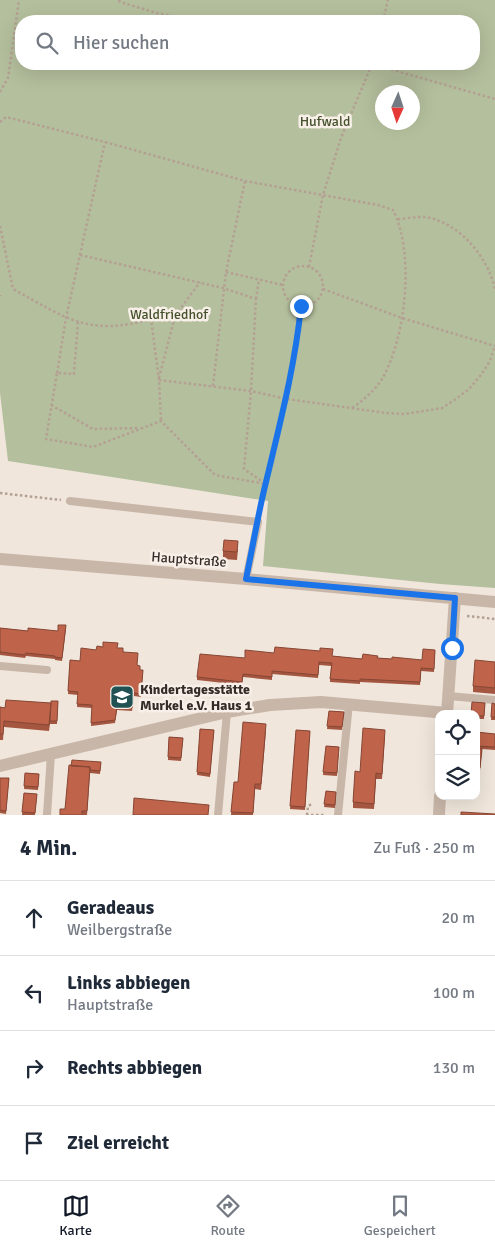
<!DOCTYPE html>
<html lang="de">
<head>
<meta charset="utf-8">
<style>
	:root { --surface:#fff; --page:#f2f2f3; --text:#1f2937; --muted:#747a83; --line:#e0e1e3; --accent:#111827 }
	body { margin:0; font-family:Signika,sans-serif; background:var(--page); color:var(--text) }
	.controls { position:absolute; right:15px; bottom:15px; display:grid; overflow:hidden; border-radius:10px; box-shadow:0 5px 20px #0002 }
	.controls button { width:45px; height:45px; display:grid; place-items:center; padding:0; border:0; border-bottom:1px solid var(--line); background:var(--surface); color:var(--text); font:25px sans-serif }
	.compass { position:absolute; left:375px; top:85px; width:45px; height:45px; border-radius:50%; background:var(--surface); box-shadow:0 5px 20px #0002; rotate:183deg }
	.stop { position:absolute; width:15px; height:15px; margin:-11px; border:4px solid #1a73e8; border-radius:50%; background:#fff }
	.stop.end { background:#1a73e8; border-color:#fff; box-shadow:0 1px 5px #0008 }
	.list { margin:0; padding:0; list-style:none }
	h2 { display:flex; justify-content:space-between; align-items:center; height:65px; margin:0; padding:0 20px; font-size:21px }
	h2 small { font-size:16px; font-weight:400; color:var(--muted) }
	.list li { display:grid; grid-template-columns:32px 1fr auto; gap:15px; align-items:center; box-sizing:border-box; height:75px; padding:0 20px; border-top:1px solid var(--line) }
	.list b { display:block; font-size:19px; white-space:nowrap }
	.list p { margin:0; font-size:16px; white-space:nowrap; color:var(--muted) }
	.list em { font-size:16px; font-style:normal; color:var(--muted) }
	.icon { flex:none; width:28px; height:28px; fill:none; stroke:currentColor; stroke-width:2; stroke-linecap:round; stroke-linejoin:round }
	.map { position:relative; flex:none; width:495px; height:815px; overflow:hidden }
	.search { position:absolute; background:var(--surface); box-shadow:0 5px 20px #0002; left:15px; right:15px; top:15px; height:55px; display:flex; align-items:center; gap:12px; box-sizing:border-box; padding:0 18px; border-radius:20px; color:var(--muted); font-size:19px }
	.sheet { height:365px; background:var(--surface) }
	nav { display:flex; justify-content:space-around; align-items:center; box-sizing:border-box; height:70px; border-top:1px solid var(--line); background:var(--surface); font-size:14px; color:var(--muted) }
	nav a { display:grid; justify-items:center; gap:2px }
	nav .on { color:var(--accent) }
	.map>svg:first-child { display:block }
	.green { fill:#b4bf9d; fill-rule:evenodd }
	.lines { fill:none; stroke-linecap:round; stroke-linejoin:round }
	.path { stroke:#b4a093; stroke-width:2.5; stroke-dasharray:2.5 2.5; stroke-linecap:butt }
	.service { stroke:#c8b6a8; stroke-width:8 }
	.minor { stroke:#c8b6a8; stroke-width:12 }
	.tertiary { stroke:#c8b6a8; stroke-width:12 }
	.wall { fill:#a45640 }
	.building { fill:#bf644b; stroke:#864634 }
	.route { stroke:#1a73e8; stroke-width:6 }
	.labels { text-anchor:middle; stroke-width:5; stroke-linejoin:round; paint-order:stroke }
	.park-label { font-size:14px; fill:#45522d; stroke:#f8f0e8 }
	.street-label { font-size:14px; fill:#352c28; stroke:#f8f0e8 }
	.poi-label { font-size:14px; font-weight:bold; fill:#352c28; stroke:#f8f0e8; text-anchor:start }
</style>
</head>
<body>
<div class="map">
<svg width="495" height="815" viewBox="0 0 495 815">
	<rect width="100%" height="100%" fill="#f0e6dc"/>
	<path class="green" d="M0 0H495V588L440 584 263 566 268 501 8 461 0 393ZM21 21H474V64H21ZM382 92H412V122H382Z"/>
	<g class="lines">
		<path class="path" d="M119 0 120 2 157 13 197 21
			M383 21 388 0
			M372 64 495 99
			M0 92 8 78 19 0
			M0 122 6 117 105 142 245 181 378 205 393 210C415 252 406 338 382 379 374 391 364 400 352 408
			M398 219C406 219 417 216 425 217 459 222 488 257 495 289
			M0 226 13 289C66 318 88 337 151 319L159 380 161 421
			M80 255 223 288 256 299 251 391 244 469 266 484 287 399 301 306
			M283 286a20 20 0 1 1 40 0a20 20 0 1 1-40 0Z
			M309 267 323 195 341 138 372 64
			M226 272 283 285
			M323 289 402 318 495 346
			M0 295V296
			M256 299 259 279
			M78 322 74 374 57 373 46 439 93 447 161 421 215 475 266 484 260 513
			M57 373 66 318 105 142
			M159 378 175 316 200 282
			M159 380 251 391 287 399 386 413 405 414 442 408 456 399 469 389 481 375 490 361 495 345
			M213 386 226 272 245 181
			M51 405 93 429 138 428
			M0 493 61 500
			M467 616 495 619
			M306 815H324
			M307 815 308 806 312 804"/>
		<path class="service" d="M70 501 258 522 246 579
			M0 666 47 670
			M448 696 495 700
			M47 815 51 754
			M218 815 227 712
			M338 815 349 703"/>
		<path class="minor" d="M447 714 455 598
			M0 766 227 712 270 705 321 702 447 713
			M439 815 440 796"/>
		<path class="tertiary" d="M0 559 246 579 495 602"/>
	</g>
	<path class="wall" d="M238 549 237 560 223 559V551Z
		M0 628 28 631H58L66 628 62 661 55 660V659L26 656 25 658 0 655Z
		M118 648 123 651 137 665 140 670H143L141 697 134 696 132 711 117 710 115 723 91 726 92 708 77 707 78 695 68 694 70 660 80 661 96 650Z
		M435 650 434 672 421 671 420 685 360 682V684L330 682 331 666 319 665 318 678 272 674V680L243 677 242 685 197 680V677L245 658 274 653 332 656 362 659 377 658 392 659 422 660Z
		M495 662V694L473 692V686Z
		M58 701 57 724H50L49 731 4 727 3 740H0V707L5 708 51 703Z
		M485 703 484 719H476V714Z
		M492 703 495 704V720H491Z
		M329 711 344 712 342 730 327 729Z
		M200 729 214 730 210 777 197 775Z
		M266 730 261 790 255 789 253 815H231L234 782H238Z
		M296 730 310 731 305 810 290 809Z
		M476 732 495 734V750L482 749 480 771H476Z
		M385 736 382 779H376L374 809 353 808V802L360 772Z
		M169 737 183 738 181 761 168 760Z
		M326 746 339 747 337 776 323 775Z
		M101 762 100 774 90 773 87 815H60L65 809 71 766Z
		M25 773 39 774 38 790 24 789Z
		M0 778H9L6 814 0 813Z
		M326 791 336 792 335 808 324 807Z
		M24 793 37 794 35 815H22Z"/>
	<path class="building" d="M224 540 238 541 237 552 223 551Z
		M58 625H66L62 658 55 657V656L26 653 25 655 0 652V628L28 631V628L58 631Z
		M103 642 118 643 117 648H123V652L138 653 137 665 140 666V670H143L141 694 134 693 132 708 117 707 115 720 91 723 92 705 77 704 78 692 68 691 70 660 80 661 81 648 96 650 97 646 103 647Z
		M275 647 320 651V648L333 649 332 656 362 659 363 654 378 656 377 658 392 659V657L422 660 423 649 435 650 434 669 421 668 420 682 360 679V681L330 679 332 663 319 662 318 675 272 671V677L243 674 242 682 197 677 200 654 245 658V650L274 653Z
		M475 660 495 662V688L473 686Z
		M6 700 51 703 49 725 4 721 3 734H0V707L5 708Z
		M51 701H58L57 721H50Z
		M472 702 485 703 484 716H476V714H471Z
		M492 703 495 704V717H491Z
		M329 711 344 712 342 727 327 726Z
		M243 722 266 724 261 784H255L253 813 231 812 234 782H238Z
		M363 728 385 730 382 774 376 773 374 804 353 802 355 771 360 772Z
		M200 729 214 730 210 774 197 772Z
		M296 730 310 731 305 807 290 806Z
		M476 732 495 734V747L476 746Z
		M169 737 183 738 181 758 168 757Z
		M326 746 339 747 337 773 323 772Z
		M476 748 482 749 480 768H476Z
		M72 760 101 762 100 771 90 770V767L71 766Z
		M69 765 90 767 87 811H82V815H60V809H65Z
		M25 773 39 774 38 787 24 786Z
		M0 778H9L6 811 0 810Z
		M326 791 336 792 335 805 324 804Z
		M24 793 37 794 35 813 22 812Z
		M134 798 209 805 208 815H133Z
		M461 812 495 814V815H461Z"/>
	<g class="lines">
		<path class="route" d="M301 306C295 366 280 423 266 482 258 514 253 546 246 579L455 598 452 648"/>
	</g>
	<defs>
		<g id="school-square" transform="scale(1.25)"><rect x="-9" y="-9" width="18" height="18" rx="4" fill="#205254" stroke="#f8f0e8"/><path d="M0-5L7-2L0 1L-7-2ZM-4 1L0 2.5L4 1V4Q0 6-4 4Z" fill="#fff"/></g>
	</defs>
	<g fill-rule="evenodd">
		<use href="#school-square" x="122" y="697"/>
	</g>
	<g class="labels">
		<g class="park-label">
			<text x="325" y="126">Hufwald</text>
			<text x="169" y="319">Waldfriedhof</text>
		</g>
		<g class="street-label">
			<text transform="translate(189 559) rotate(4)" y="5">Hauptstraße</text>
		</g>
		<g class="poi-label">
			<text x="140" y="694">Kindertagesstätte<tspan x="140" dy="16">Murkel e.V. Haus 1</tspan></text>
		</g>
	</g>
</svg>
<div class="controls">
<button><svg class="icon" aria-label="locate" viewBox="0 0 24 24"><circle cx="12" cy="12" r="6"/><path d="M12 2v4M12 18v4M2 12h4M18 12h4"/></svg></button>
<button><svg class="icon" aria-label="layers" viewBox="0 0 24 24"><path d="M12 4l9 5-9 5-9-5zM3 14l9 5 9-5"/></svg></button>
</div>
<svg class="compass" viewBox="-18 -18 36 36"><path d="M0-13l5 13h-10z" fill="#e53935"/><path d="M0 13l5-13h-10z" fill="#747a83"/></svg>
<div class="stop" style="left:452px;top:648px"></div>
<div class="stop end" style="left:301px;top:306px"></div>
<div class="search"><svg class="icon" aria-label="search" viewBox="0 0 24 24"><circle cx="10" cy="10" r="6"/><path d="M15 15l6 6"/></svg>Hier suchen</div>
</div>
<section class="sheet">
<h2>4 Min.<small>Zu Fuß · 250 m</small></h2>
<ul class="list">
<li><svg class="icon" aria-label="ahead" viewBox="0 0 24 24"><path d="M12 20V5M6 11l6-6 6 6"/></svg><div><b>Geradeaus</b><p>Weilbergstraße</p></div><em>20 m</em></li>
<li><svg class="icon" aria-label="left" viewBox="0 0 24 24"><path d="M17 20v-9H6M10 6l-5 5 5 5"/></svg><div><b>Links abbiegen</b><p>Hauptstraße</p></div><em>100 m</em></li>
<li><svg class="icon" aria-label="right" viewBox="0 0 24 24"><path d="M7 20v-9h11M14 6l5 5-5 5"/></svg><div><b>Rechts abbiegen</b></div><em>130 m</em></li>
<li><svg class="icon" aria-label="arrive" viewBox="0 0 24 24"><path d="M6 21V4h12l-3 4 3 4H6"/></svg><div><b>Ziel erreicht</b></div></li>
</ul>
</section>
<nav>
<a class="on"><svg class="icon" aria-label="map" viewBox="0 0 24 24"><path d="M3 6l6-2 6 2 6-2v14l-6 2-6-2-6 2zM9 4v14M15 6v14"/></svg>Karte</a>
<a><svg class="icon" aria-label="directions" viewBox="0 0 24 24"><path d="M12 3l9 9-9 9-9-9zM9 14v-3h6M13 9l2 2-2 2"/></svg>Route</a>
<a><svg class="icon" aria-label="saved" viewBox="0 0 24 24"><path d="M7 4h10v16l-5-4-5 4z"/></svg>Gespeichert</a>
</nav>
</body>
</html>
